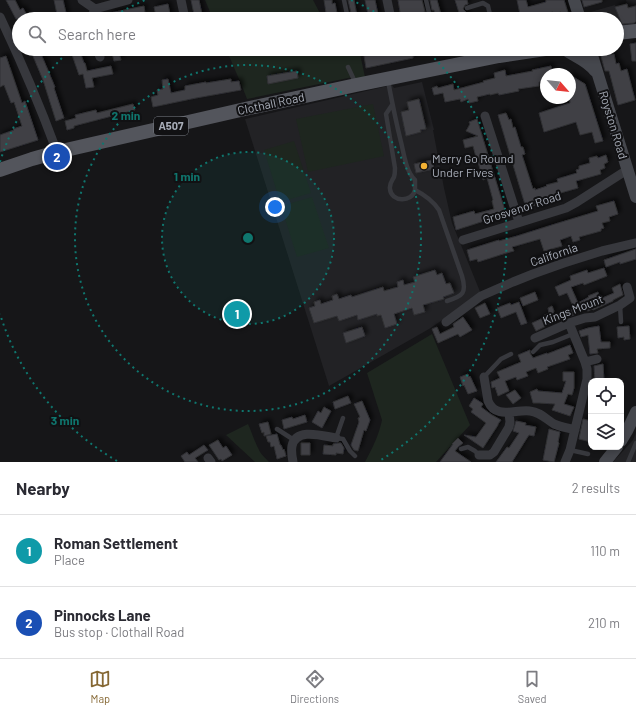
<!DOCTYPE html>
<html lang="en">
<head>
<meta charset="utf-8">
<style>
	:root { --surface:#fff; --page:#f2f2f3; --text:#2b2b33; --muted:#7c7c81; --line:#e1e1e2; --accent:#856733 }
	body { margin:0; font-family:Barlow,sans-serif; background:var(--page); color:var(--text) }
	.controls { position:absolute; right:12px; bottom:12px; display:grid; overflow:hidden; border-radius:8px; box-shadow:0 2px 6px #0003 }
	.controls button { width:36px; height:36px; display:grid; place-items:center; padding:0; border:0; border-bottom:1px solid var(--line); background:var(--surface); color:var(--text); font:20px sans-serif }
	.compass { position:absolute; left:540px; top:68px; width:36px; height:36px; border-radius:50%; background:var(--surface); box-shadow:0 2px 6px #0003; rotate:118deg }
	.you { position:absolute; left:275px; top:207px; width:14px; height:14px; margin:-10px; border:3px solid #fff; border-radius:50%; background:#1a73e8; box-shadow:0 0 0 6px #1a73e833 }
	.badge { display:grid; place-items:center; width:26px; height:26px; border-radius:50%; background:var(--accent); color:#fff; font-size:13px; font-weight:700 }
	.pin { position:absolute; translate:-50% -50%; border:2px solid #fff; box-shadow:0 1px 4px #0006 }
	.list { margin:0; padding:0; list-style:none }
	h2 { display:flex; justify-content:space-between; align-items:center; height:52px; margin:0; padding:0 16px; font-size:17px }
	h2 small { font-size:13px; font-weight:400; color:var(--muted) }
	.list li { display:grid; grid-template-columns:26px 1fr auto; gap:12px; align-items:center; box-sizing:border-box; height:72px; padding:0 16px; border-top:1px solid var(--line) }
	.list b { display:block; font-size:15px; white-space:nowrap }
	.list p { margin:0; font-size:13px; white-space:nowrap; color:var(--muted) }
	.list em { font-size:13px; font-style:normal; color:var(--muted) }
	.icon { flex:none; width:22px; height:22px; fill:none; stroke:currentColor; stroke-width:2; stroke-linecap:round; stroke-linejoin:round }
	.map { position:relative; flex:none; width:636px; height:462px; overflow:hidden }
	.search { position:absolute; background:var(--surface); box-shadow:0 2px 6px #0003; left:12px; right:12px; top:12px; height:44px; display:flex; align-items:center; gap:10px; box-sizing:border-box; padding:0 14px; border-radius:22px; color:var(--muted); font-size:15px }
	.sheet { height:196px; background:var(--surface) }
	nav { display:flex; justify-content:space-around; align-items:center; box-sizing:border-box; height:56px; border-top:1px solid var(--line); background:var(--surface); font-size:11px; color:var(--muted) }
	nav a { display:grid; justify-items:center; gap:2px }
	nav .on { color:var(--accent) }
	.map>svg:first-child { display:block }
	.built { fill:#222225 }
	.green { fill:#1e261f }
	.building { fill:#404145; stroke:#303034; filter:url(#shadow) }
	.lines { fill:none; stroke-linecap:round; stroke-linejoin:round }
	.lane { stroke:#37383d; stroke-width:4.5 }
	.street { stroke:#37383d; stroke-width:9 }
	.secondary { stroke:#45474d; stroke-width:12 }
	.primary { stroke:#53555c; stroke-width:14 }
	.ring { fill:none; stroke:#0f766e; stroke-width:2; stroke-dasharray:2 4 }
	.poi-dot { fill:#f2b134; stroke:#111113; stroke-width:1.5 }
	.labels { text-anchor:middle; stroke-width:4; stroke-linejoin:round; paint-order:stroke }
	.shield { fill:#111113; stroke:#7b7e86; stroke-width:1 }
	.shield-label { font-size:11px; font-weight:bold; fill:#a8adb8 }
	.street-label { font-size:12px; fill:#a8adb8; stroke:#111113 }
	.poi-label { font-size:12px; fill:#a8adb8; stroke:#111113; text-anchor:start }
	.centre { fill:#0f766e; stroke:#111113; stroke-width:2 }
	.ring-label { font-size:12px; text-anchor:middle; font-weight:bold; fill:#0f766e; stroke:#111113; stroke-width:4; stroke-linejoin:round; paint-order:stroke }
</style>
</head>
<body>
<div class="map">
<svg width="636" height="462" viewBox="0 0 636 462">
	<defs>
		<filter id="shadow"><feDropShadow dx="3" dy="-3" stdDeviation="2" flood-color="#0009"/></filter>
	</defs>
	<rect width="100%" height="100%" fill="#161618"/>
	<path class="built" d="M626 0H636V25L617 28V19H590L587 13 615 5V7L627 4Z
		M422 82 434 130H433L444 188 452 223 481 294 429 329 329 386 245 119 392 85 394 88Z
		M636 433V462H613L633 440Z"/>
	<path class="green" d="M205 0H313L323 19H213Z
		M226 49H359L365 77 355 80 353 77 247 99 242 86Z
		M373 104 384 156 308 172 296 119Z
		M294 141 311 193 280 202 264 150Z
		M312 197 329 248 297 257 281 206Z
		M432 334 470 425 436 462H365C372 449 379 435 382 420L367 373Z
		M248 424C252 433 255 443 260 452 262 455 266 459 269 462H255L226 435Z"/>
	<path class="building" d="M6 0H15L20 10 23 8 29 19H16Z
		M54 0H63L67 17 58 19Z
		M191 0H199L203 19H195Z
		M324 0H332V4L335 3 338 19H327Z
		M348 0H354L357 16 352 17Z
		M365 0H375L379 19H369Z
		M398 0H422L425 12 401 18Z
		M430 0H437L442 18 436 19 434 10H432Z
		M455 0H467L468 4 465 5 463 9 466 12 468 19H461Z
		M517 0H526L528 7 546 2V0H564L570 19H563L561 12 554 14 553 12 530 17 531 19H521Z
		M582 0H602V2L584 7Z
		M168 4 171 19H163L162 15 156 16 154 7Z
		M627 4 628 8 636 6V21L634 23 622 24 615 7Z
		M144 6 145 13 119 19H111L110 13Z
		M636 43V61H632L630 44Z
		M30 49H39L55 87 54 88 64 118 56 121 43 80Z
		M70 49H79L84 63H85L87 71 111 66 113 74 92 78 94 87 86 88 83 74 79 75Z
		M111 49H118L121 60 114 61Z
		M387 49H435V52L413 56V58L366 68 364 56 377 53V51Z
		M599 49H606L607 55 614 54 616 64 619 63 621 71 627 69 635 100 618 105 609 71H605Z
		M6 56 22 103 25 101 38 140 0 152V135L14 130 13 129 22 126 14 102 11 103 4 85 0 87V58Z
		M551 66 552 74H546V81L539 82V86L518 89 519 91 499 95 498 93 490 95V94L477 97 478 101 469 103 468 99 461 102 460 99 445 102 443 93 434 95 432 88 437 86 438 88 453 84 454 90 484 82 483 81 495 78 494 73 505 70 506 76 533 71 532 70Z
		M297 71 298 78 268 84 267 76Z
		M570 75 585 84 603 141 595 143 592 132 580 135 576 122 544 132 539 113 570 103Z
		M168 79 171 93 185 90V86L206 82V83L231 79V82L239 81 241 90 196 98 153 107 151 97 158 95 157 90 163 89 162 80Z
		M419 99 426 129 420 130 421 132 406 136 401 112 409 110 407 102Z
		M133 104 135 110 74 126V128L67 130 65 121 76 118 75 115 96 110 97 113Z
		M506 113 509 120 511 119 513 128 515 127 521 147H523L525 154 522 155 533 189 535 188V190L547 186 546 185 558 182 557 179 577 173 576 170 579 169V166L590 163 589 158 597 156 598 158 606 155 608 162 604 164 605 168 600 170 601 174 576 181 578 188 557 194 558 198 526 208 498 115Z
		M477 119 506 214 456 230 453 217 474 211 475 214 494 209 492 201 493 200 487 178 483 180 478 162 472 164 471 158 476 157 473 146 465 148 463 140 478 136 466 131 470 124 469 122Z
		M432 160 434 169 416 173 414 164Z
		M614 201 618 214 609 217 610 221 602 223 604 228 601 229V231L579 237 580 240 573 242 571 236 560 240 562 246 544 251 540 239 512 247 514 251 503 254 478 262 477 259 470 261 467 250 499 240V241L517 236 555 224 598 211 596 206Z
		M636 249V259L620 264V262L606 267 604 260Z
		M547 255 549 261 532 266 530 261Z
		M604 268 607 276 584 285 583 283 571 287 578 303 589 297 588 296 598 292 600 299 614 293 612 288 620 284 623 295 613 300V301L593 310 592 309 588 311 572 304 567 293 559 296 555 287 571 280 570 276 587 270 588 273Z
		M435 270 437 275 442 273 446 284 450 283 454 293 443 297 444 299 423 305 425 312 414 315 412 308 394 314 397 324 385 328 381 315 377 316V314L358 320 357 315 339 321 337 316 314 323 309 308 315 306 314 302 320 300 321 304 333 300 332 296 337 294 339 299 351 295 352 297 383 287 384 291 398 287 397 282 403 280 404 285 415 282 413 277Z
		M535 292 538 300 523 306 520 298Z
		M519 302 527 323 521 325 516 312 501 318 497 308 510 303 511 305Z
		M485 303 490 314 480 318 475 308Z
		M552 306 554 311 548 325 536 331 532 323 543 318V316L549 313 548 308Z
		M574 308 576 314 559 321 556 315Z
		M463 317 472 330 460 337 458 334 438 343 432 329 437 327 440 334 454 327 453 324Z
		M599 326 601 342H610V348L597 349 598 353 590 354 588 335 581 337 579 331 588 328Z
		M629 326 630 339 624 340V337L618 338 617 327Z
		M362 327 365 336 346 343 343 333Z
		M570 345 573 353 568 355 570 359 547 367 548 369 538 373 536 368 526 372 528 376 517 380 516 377 505 381 509 391 498 396 495 387 492 388 491 382 500 378 497 372 521 362 518 355 530 350V353L533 358 547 353V354Z
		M603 364 604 381H595L594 366Z
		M563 372H574V388L572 395 568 394 564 404 574 407 570 416 552 410 555 404 539 403H533L530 392 537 389 538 391 562 393 566 381H563Z
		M468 374 469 377 470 376 477 391 468 394 464 385 463 386 460 377Z
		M515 390 521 398 513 404 506 395Z
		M348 396 351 403 335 409 333 402Z
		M474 398 482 403 483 404 481 407 492 415 501 420 498 424V425L483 448 464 435 476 437 486 423 471 412 473 409 469 406Z
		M362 401 370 420 366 431 364 430 358 451 354 450 351 445 359 422 358 418 360 417 354 404Z
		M324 407 331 411 322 428 312 422 318 411 321 413Z
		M305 415 307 422 284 429 282 420 292 417 293 419Z
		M583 419 591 421V442L579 439Z
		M516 421 526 423 525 425 536 427 534 436 529 435 527 438 512 462H496L507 447 509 448 519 433 513 431Z
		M268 422 271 434 264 436V432L262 433 259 424Z
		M549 429 560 432 558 442 559 443 554 462 543 460Z
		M277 434 280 445H281L283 450 284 449 286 456 277 459 274 446 271 447 270 442H268L266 436Z
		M458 438 463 443 458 447 455 451 471 462H440L453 444H452Z
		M218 440 223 448 226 446 232 455 222 461 221 459 219 460 209 445Z
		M301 443H310V455H301Z
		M339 443H341L344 448 343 454 336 453V455L323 454 324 445 333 446V444Z
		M204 445 208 450 195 458 198 462H185L181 456 187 452 189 455Z"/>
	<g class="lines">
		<path class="lane" d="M344 0 348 19
			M426 0 430 17
			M467 8 483 3 488 6 491 19
			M542 18V19
			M348 67 356 84
			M388 81C392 102 396 122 401 142 404 154 406 172 415 180 415 183 415 187 415 190 412 203 391 202 390 189 389 184 392 181 394 177 395 174 395 171 395 168L386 114 392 105
			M415 190C425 195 433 201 439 210L462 276C467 293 463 296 447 301
			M620 305 621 322
			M533 352 540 345 553 342 573 334
			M484 377 501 359 511 354
			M343 418 336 438 343 439 350 451 355 456
			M277 429 294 440
			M461 449 468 447 475 451 479 455
			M570 450 588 454
			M628 462 636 443"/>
		<path class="street" d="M82 0 95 9
			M181 0 185 19
			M387 0 391 19
			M0 17C21 61 40 106 57 152
			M91 19 95 9 128 0
			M418 19 430 17
			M97 49 100 57
			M485 116 519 222
			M463 240 566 208 577 202 627 170
			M446 322 481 296 513 282 533 274 564 263 602 251 636 243
			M535 338 569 323 585 318 595 317 620 305 630 298 627 287
			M585 362 597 359
			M484 377 488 401C496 420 515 409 530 411 540 412 546 419 554 424 561 427 568 428 575 430
			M479 455H490L494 452 509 427 510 422 509 413
			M208 458 211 462
			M293 462C292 457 291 451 292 446 296 427 323 436 336 438
			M565 462 570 450 587 379V369L585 362 569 323"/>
		<path class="secondary" d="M574 0 580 19
			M564 49C575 57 587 60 595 71
			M590 49 636 197
			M621 441 627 431 636 412
			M605 462 617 447"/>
		<path class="primary" d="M617 33 636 31
			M0 170 32 159 57 152 245 109 356 85 499 56 545 49"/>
	</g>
	<circle cx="248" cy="238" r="86" fill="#0f766e" fill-opacity=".12"/>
	<g class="ring">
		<circle cx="248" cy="238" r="86"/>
		<circle cx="248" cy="238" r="173"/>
		<path d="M117 461A259 259 0 0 1 0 314M0 162A259 259 0 0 1 70 50M111 18A259 259 0 0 1 145 0M351 0A259 259 0 0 1 385 18M426 50A259 259 0 0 1 379 461"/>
	</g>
	<circle class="poi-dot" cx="424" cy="166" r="4"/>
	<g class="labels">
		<rect class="shield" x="154" y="117" width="34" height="18" rx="3"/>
		<g class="shield-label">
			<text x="171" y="130">A507</text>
		</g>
		<g class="street-label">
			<text transform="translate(271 104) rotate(-12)" y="4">Clothall Road</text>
			<text transform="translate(613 125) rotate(73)" y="4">Royston Road</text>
			<text transform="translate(522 208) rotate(-18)" y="4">Grosvenor Road</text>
			<text transform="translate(554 255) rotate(-19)" y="4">California</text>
			<text transform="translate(573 310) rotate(-21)" y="4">Kings Mount</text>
		</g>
		<g class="poi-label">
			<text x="432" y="163">Merry Go Round<tspan x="432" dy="14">Under Fives</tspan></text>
		</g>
	</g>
	<circle cx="248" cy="238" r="6" class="centre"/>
	<g class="ring-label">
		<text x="126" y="120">2 min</text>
		<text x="187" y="181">1 min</text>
		<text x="65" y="425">3 min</text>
	</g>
</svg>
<div class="controls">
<button><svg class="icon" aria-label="locate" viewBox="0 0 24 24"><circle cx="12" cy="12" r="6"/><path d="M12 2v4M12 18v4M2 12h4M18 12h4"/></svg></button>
<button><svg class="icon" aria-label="layers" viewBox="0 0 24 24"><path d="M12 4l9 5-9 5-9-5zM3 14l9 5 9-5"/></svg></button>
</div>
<svg class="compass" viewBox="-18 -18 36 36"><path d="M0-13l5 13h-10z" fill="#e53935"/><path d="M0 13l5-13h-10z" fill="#7c7c81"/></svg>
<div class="you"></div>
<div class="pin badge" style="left:237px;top:314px;background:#0f9aa8">1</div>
<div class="pin badge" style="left:57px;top:157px;background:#1a4fb4">2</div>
<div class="search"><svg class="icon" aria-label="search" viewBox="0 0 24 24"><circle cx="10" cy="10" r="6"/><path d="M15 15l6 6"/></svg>Search here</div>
</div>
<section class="sheet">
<h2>Nearby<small>2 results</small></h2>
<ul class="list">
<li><span class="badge" style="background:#0f9aa8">1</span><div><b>Roman Settlement</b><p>Place</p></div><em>110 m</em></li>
<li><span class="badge" style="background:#1a4fb4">2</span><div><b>Pinnocks Lane</b><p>Bus stop · Clothall Road</p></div><em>210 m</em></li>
</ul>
</section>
<nav>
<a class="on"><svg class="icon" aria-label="map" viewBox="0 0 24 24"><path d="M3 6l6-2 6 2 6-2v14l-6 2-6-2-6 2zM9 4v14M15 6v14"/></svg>Map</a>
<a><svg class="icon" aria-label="directions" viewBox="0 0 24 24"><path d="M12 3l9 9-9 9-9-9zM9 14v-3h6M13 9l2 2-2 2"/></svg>Directions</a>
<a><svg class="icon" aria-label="saved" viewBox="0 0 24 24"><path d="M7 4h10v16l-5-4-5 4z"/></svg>Saved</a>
</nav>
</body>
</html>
